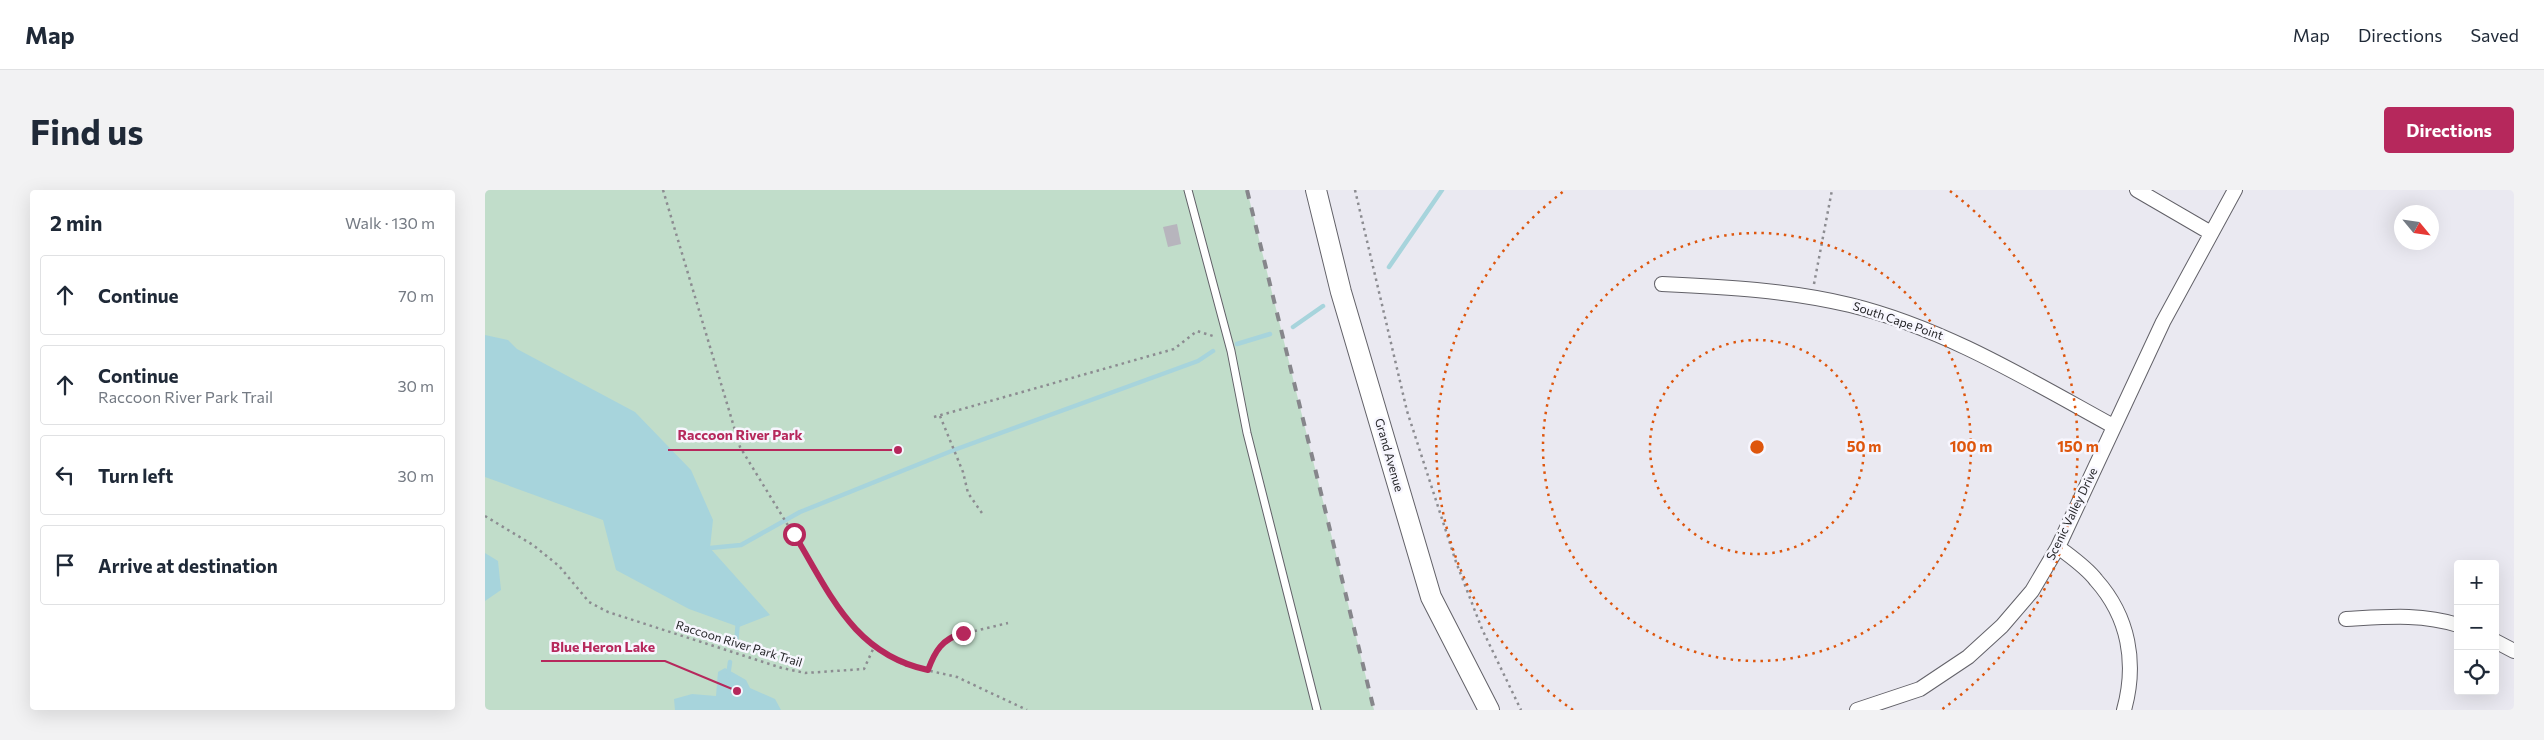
<!DOCTYPE html>
<html lang="en">
<head>
<meta charset="utf-8">
<style>
	:root { --surface:#fff; --page:#f2f2f3; --text:#1f2937; --muted:#747a83; --line:#e0e1e3; --accent:#b6285c }
	body { margin:0; font-family:Commissioner,sans-serif; background:var(--page); color:var(--text) }
	.controls { position:absolute; right:15px; bottom:15px; display:grid; overflow:hidden; border-radius:5px; box-shadow:0 5px 20px #0002 }
	.controls button { width:45px; height:45px; display:grid; place-items:center; padding:0; border:0; border-bottom:1px solid var(--line); background:var(--surface); color:var(--text); font:25px sans-serif }
	.compass { position:absolute; left:1909px; top:15px; width:45px; height:45px; border-radius:50%; background:var(--surface); box-shadow:0 5px 20px #0002; rotate:119deg }
	.stop { position:absolute; width:15px; height:15px; margin:-11px; border:4px solid #b6285c; border-radius:50%; background:#fff }
	.stop.end { background:#b6285c; border-color:#fff; box-shadow:0 1px 5px #0008 }
	.list { margin:0; padding:0; list-style:none }
	h2 { display:flex; justify-content:space-between; align-items:center; height:65px; margin:0; padding:0 20px; font-size:21px }
	h2 small { font-size:16px; font-weight:400; color:var(--muted) }
	.list li { display:grid; grid-template-columns:32px 1fr auto; gap:15px; align-items:center; box-sizing:border-box; height:80px; margin:0 10px 10px; padding:0 10px; border:1px solid var(--line); border-radius:5px }
	.list b { display:block; font-size:19px; white-space:nowrap }
	.list p { margin:0; font-size:16px; white-space:nowrap; color:var(--muted) }
	.list em { font-size:16px; font-style:normal; color:var(--muted) }
	.icon { flex:none; width:28px; height:28px; fill:none; stroke:currentColor; stroke-width:2; stroke-linecap:round; stroke-linejoin:round }
	.map { position:relative; flex:none; width:2029px; height:520px; overflow:hidden; border-radius:5px }
	header { display:flex; align-items:center; gap:30px; box-sizing:border-box; height:70px; padding:0 25px; background:var(--surface); border-bottom:1px solid var(--line) }
	header strong { font-size:24px }
	nav { display:flex; gap:28px; margin-inline-start:auto; font-size:18px }
	.intro { display:flex; align-items:center; justify-content:space-between; box-sizing:border-box; height:120px; padding:0 30px }
	h1 { margin:0; font-size:35px }
	.button { padding:12px 22px; border-radius:5px; background:var(--accent); color:#fff; font-size:18px; font-weight:700 }
	main { display:flex; gap:30px; padding:0 30px }
	aside { flex:1; background:var(--surface); border-radius:5px; box-shadow:0 5px 20px #0002 }
	.map>svg:first-child { display:block }
	.green { fill:#c1ddca }
	.water { fill:#a7d4dc }
	.lines { fill:none; stroke-linecap:round; stroke-linejoin:round }
	.stream { stroke:#a7d4dc; stroke-width:4.5 }
	.building { fill:#b7b5bd }
	.lane-casing { stroke:#626168; stroke-width:9 }
	.street-casing { stroke:#626168; stroke-width:16 }
	.secondary-casing { stroke:#626168; stroke-width:22 }
	.path { stroke:#8c8c91; stroke-width:2.5; stroke-dasharray:2.5 4; stroke-linecap:butt }
	.lane { stroke:#fff; stroke-width:7 }
	.street { stroke:#fff; stroke-width:14 }
	.secondary { stroke:#fff; stroke-width:20 }
	.rail { stroke:#86868b; stroke-width:4; stroke-dasharray:9 9; stroke-linecap:butt }
	.route { stroke:#b6285c; stroke-width:6 }
	.ring { fill:none; stroke:#de560d; stroke-width:2.5; stroke-dasharray:2.5 5 }
	.labels { text-anchor:middle; stroke-width:5; stroke-linejoin:round; paint-order:stroke }
	.street-label { font-size:12px; fill:#242427; stroke:#f7f6fe }
	.centre { fill:#de560d; stroke:#f7f6fe; stroke-width:2.5 }
	.ring-label { font-size:15px; text-anchor:middle; font-weight:bold; fill:#de560d; stroke:#f7f6fe; stroke-width:5; stroke-linejoin:round; paint-order:stroke }
	.leader { fill:none; stroke:#b6285c; stroke-width:2 }
	.callout-dot { fill:#b6285c; stroke:#f7f6fe; stroke-width:2 }
	.callout-label { font-size:14px; text-anchor:middle; font-weight:bold; fill:#b6285c; stroke:#f7f6fe; stroke-width:5; stroke-linejoin:round; paint-order:stroke }
</style>
</head>
<body>
<header>
<strong>Map</strong>
<nav><a>Map</a><a>Directions</a><a>Saved</a></nav>
</header>
<div class="intro"><h1>Find us</h1><a class="button">Directions</a></div>
<main>
<aside>
<h2>2 min<small>Walk · 130 m</small></h2>
<ul class="list">
<li><svg class="icon" aria-label="ahead" viewBox="0 0 24 24"><path d="M12 20V5M6 11l6-6 6 6"/></svg><div><b>Continue</b></div><em>70 m</em></li>
<li><svg class="icon" aria-label="ahead" viewBox="0 0 24 24"><path d="M12 20V5M6 11l6-6 6 6"/></svg><div><b>Continue</b><p>Raccoon River Park Trail</p></div><em>30 m</em></li>
<li><svg class="icon" aria-label="left" viewBox="0 0 24 24"><path d="M17 20v-9H6M10 6l-5 5 5 5"/></svg><div><b>Turn left</b></div><em>30 m</em></li>
<li><svg class="icon" aria-label="arrive" viewBox="0 0 24 24"><path d="M6 21V4h12l-3 4 3 4H6"/></svg><div><b>Arrive at destination</b></div></li>
</ul>
</aside>
<div class="map">
<svg width="2029" height="520" viewBox="0 0 2029 520">
	<rect width="100%" height="100%" fill="#eae9f1"/>
	<path class="green" d="M0 0H762L889 520H0Z"/>
	<path class="water" d="M0 145 23 150 32 159 150 222 206 280 228 330 225 358 285 425 254 437 204 419 131 380 118 330 0 287Z
		M0 363 13 371 16 400 0 411Z
		M240 478 261 490 265 498 290 509 296 520H190L189 509 207 504 231 506 233 482Z"/>
	<g class="lines">
		<path class="stream" d="M904 77 957 0
			M808 137 838 116
			M752 154 785 144
			M224 361 225 358 256 355 315 322 469 260 713 171 728 161
			M251 454 253 431
			M243 486 245 472"/>
	</g>
	<path class="building" d="M692 34 696 54 683 57 678 37Z"/>
	<g class="lines">
		<g class="lane-casing">
			<path id="lane" d="M703 0 746 161 762 243 832 520"/>
		</g>
		<g class="street-casing">
			<path id="street" d="M1652 0 1726 43
				M1177 94C1240 97 1303 100 1365 115 1459 138 1544 190 1628 236
				M1573 357C1586 367 1601 377 1611 390 1644 427 1652 473 1639 520
				M1861 429C1899 427 1936 423 1973 435
				M2010 451 2029 461
				M1372 520 1435 499 1483 467 1517 436 1547 401 1573 357 1678 132 1750 0"/>
		</g>
		<g class="secondary-casing">
			<path id="secondary" d="M831 0 856 102 946 407 1004 520"/>
		</g>
		<path class="path" d="M178 0 255 257 356 422 382 452 419 475 472 487 542 520
			M870 0 922 221 971 372 997 439 1036 520
			M1329 94 1347 0
			M455 226 478 282 483 303 499 326
			M449 227 689 159 712 141 731 147
			M0 326 48 355 74 376 104 412 123 422 297 478 320 483 379 479 389 457
			M443 480C449 464 454 454 469 446L523 433"/>
		<use href="#lane" class="lane"/>
		<use href="#street" class="street"/>
		<use href="#secondary" class="secondary"/>
		<path class="rail" d="M762 0 889 520"/>
	</g>
	<g class="lines">
		<path class="route" d="M309 344C345 403 368 464 443 480 450 461 457 449 478 443"/>
	</g>
	<g class="ring">
		<circle cx="1272" cy="257" r="107"/>
		<circle cx="1272" cy="257" r="214"/>
		<path d="M1088 520A321 321 0 0 1 1079 1M1465 1A321 321 0 0 1 1456 520"/>
	</g>
	<g class="labels">
		<g class="street-label">
			<text transform="translate(1413 131) rotate(19)" y="4">South Cape Point</text>
			<text transform="translate(904 265) rotate(74)" y="4">Grand Avenue</text>
			<text transform="translate(1587 324) rotate(-64)" y="4">Scenic Valley Drive</text>
			<text transform="translate(254 454) rotate(17)" y="4">Raccoon River Park Trail</text>
		</g>
	</g>
	<circle cx="1272" cy="257" r="8" class="centre"/>
	<g class="ring-label">
		<text x="1379" y="262">50 m</text>
		<text x="1486" y="262">100 m</text>
		<text x="1593" y="262">150 m</text>
	</g>
	<path class="leader" d="M413 260L328 260H183M252 501L180 471H56"/>
	<g class="callout-dot">
		<circle cx="413" cy="260" r="5"/>
		<circle cx="252" cy="501" r="5"/>
	</g>
	<g class="callout-label">
		<text x="255" y="250">Raccoon River Park</text>
		<text x="118" y="462">Blue Heron Lake</text>
	</g>
</svg>
<div class="controls">
<button>+</button>
<button>−</button>
<button><svg class="icon" aria-label="locate" viewBox="0 0 24 24"><circle cx="12" cy="12" r="6"/><path d="M12 2v4M12 18v4M2 12h4M18 12h4"/></svg></button>
</div>
<svg class="compass" viewBox="-18 -18 36 36"><path d="M0-13l5 13h-10z" fill="#e53935"/><path d="M0 13l5-13h-10z" fill="#747a83"/></svg>
<div class="stop" style="left:309px;top:344px"></div>
<div class="stop end" style="left:478px;top:443px"></div>
</div>
</main>
</body>
</html>
